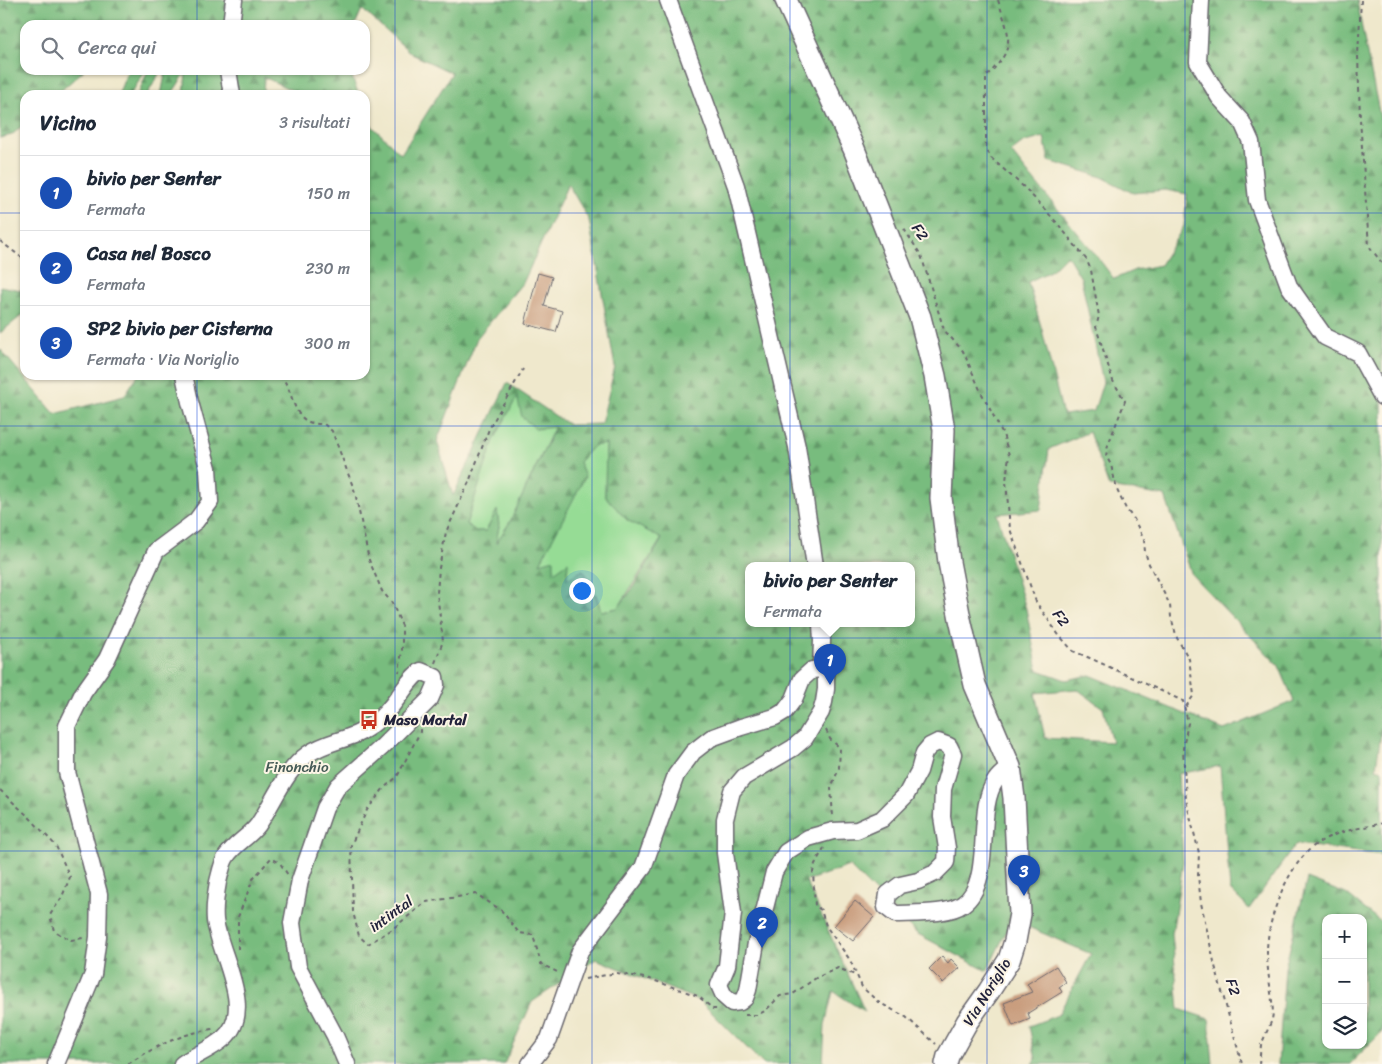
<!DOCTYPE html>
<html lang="it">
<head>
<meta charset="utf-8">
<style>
	:root { --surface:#fff; --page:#f6f6f7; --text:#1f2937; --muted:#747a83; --line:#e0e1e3; --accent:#c8321e }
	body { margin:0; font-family:Sriracha,sans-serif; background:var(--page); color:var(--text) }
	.controls { position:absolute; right:15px; bottom:15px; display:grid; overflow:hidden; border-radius:10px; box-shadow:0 1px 4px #0004 }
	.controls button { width:45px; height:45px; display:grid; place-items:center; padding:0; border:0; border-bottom:1px solid var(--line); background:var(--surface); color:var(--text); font:25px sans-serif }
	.you { position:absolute; left:581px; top:590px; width:18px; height:18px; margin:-12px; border:4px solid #fff; border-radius:50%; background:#1a73e8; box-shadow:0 0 0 8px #1a73e833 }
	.badge { display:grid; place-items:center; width:32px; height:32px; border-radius:50%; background:var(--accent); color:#fff; font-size:16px; font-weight:700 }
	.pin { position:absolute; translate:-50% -41px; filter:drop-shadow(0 1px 2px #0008) }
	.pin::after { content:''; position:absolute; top:26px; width:18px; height:15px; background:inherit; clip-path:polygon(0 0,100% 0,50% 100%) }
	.popup { position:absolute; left:745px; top:562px; width:170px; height:65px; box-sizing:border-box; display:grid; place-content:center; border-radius:10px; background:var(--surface); filter:drop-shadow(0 1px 4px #0005); font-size:16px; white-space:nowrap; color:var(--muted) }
	.popup b { font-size:19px; color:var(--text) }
	.popup::after { content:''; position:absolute; left:50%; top:100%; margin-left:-10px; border:10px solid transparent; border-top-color:var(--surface) }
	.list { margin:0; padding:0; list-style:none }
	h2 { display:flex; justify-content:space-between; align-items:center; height:65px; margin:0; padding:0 20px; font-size:21px }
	h2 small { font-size:16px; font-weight:400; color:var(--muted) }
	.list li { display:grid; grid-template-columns:32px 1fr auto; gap:15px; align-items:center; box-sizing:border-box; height:75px; padding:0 20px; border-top:1px solid var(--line) }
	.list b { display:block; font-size:19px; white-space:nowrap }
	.list p { margin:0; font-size:16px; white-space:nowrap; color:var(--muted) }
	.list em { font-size:16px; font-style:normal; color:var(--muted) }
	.icon { flex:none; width:28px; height:28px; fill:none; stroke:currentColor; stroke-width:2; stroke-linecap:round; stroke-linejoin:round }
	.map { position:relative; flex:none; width:1382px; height:1064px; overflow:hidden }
	.search { position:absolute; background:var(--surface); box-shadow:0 1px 4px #0004; left:20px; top:20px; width:350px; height:55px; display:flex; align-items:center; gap:12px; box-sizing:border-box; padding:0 18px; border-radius:15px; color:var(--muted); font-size:19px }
	.panel { position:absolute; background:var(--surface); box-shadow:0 1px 4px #0004; left:20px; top:90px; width:350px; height:290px; border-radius:15px }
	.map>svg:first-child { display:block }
	.green { fill:#96dc95; stroke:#5c7f68 }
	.forest { fill:url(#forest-firs); stroke:#4d6f5c; fill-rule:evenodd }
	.building { fill:#c99d7e }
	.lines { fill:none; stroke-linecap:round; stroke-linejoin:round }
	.minor-casing { stroke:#6a676e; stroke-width:19 }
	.major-casing { stroke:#6a676e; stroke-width:24 }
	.path { stroke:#6a676e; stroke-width:2; stroke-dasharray:4 4; stroke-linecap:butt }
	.minor { stroke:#fff; stroke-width:16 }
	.major { stroke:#fff; stroke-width:21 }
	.grid { fill:none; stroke:#1d4ed8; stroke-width:1; stroke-opacity:0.55 }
	.labels { text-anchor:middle; stroke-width:4; stroke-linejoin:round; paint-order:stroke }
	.street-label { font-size:15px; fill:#22223b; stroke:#fcf5e5 }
	.poi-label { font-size:15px; font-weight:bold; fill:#22223b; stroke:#fcf5e5; text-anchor:start }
	.park-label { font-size:15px; fill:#455a56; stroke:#fcf5e5 }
</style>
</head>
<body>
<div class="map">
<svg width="1382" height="1064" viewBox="0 0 1382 1064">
	<defs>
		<pattern id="forest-firs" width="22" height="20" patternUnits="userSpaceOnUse" patternTransform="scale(1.25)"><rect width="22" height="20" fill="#78bc7e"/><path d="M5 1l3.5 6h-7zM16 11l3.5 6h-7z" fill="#629868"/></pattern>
	</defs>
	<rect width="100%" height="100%" fill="#fcf5e5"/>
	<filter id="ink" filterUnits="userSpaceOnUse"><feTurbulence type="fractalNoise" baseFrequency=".02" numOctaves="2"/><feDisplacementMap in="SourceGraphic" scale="10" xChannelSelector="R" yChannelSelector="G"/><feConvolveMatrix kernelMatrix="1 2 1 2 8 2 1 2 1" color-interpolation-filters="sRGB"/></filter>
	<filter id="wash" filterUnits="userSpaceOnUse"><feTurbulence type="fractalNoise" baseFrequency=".0096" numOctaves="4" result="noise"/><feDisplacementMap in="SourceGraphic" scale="20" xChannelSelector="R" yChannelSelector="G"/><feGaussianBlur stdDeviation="1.12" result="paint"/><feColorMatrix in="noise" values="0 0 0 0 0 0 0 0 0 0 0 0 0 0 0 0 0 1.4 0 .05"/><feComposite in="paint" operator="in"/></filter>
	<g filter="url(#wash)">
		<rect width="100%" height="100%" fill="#efe8cc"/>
		<path class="green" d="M517 396 555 426 510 522 495 545 499 526 497 511 486 531H476L466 524 494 440Z
			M606 444 605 496 627 520 662 538 618 608 601 611 592 583 567 579 540 563 552 539 579 462 593 445Z"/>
		<path class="forest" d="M0 0H1357L1363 34 1382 126V726L1376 768 1382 770V855L1296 844 1249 909 1230 890 1220 766 1178 774 1183 862 1172 934 1179 1009 1209 1019 1213 1064H1033L1036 1059 1029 1026 1058 1015 1091 954 1012 920 987 971 916 933 849 866 806 881 865 1012 833 991 825 1025 823 1064H763L700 1001 596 959 532 1002 504 1064H0V349L55 414 124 396 138 375H365V109L372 126 401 154 452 73 412 54 362 9 355 25H25V70H84L56 95H25V123L12 135 0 138ZM1044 137 1049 161 1102 177 1133 193 1165 190 1187 194 1184 226 1160 265 1135 270 1114 279C1082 235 1044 195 1011 152L1023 143ZM568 184 589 220 615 367 601 424 569 425 507 383 453 496 437 441 477 338 524 281ZM1067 255 1081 278 1103 382 1094 411 1063 415 1042 330 1028 282 1052 270ZM517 397 522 417 536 429 555 427 510 522 496 543 499 526 497 510 486 531H476L466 524 494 440ZM1089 432 1109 487 1165 496 1192 575 1279 666 1294 701 1224 730 1090 675 1066 680 1038 670 1026 609 997 514 1041 510 1049 449ZM606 444 605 496 627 520 662 539 632 589 618 608 601 611 592 583 583 570 567 579 568 562 554 572V559L540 563 585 477 579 462 593 446ZM749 566H911V624H749ZM1077 689 1103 708 1112 742 1045 738 1035 693Z
			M128 70H146L130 95H118Z
			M148 70H161L147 95H138Z
			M166 70H351L353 80 359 95H302L264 77 263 95H184L186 72 171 95H161Z
			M0 286 25 291V313L0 333Z
			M1307 879 1346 894 1382 923V1032L1350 1064H1278L1285 968ZM1326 918H1363V1045H1326Z"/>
		<g id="blocks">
			<path class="building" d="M538 273 552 277 544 306 562 311 556 332 525 324Z
				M855 901 874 917 853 941 834 926Z
				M942 956 948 963 951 959 960 968 943 983 929 969Z
				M1056 966 1066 982 1059 987 1062 992 1028 1013 1030 1019 1013 1026 1004 1003 1032 992 1027 984Z"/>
		</g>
	</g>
	<g filter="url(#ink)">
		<use href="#blocks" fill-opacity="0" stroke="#6a676e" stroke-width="1"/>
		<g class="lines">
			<g class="minor-casing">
				<path id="minor" d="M668 0 736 186 797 447 815 566
					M1201 0 1198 62 1219 97 1242 122 1251 142 1257 200 1289 286 1325 337 1358 353 1382 397
					M231 25 234 0
					M228 70 232 95
					M821 624 822 641 821 669
					M56 1064 93 974 98 937 99 894 67 772V726L83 693 107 659 156 551 196 521 210 502 208 468 190 402 184 375
					M182 1064C195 1055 212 1049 224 1038 256 1010 219 954 215 920 214 909 216 893 218 882 220 875 222 863 226 857 234 844 249 837 258 825 274 802 285 770 308 754 328 740 354 740 373 724 383 717 392 706 399 696 406 687 411 677 421 671L435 677 436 685 430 699 381 748 338 786 325 808 300 880 292 923 298 967 335 1036 347 1064
					M530 1064 549 1039 580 951 643 868 676 775 693 752 711 738 741 727 775 717 785 711 794 699 802 679 812 670 821 669 826 673V689L824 702 821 712 805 738 793 748 744 777 732 791 725 819V853L733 913 727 966 719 985 724 996 732 1003 740 1002 745 998 748 990 756 943 768 896 774 872 786 852 808 838 833 831 857 830 882 819 906 795 919 771 924 753 930 746 938 742 949 746 953 754 943 789 942 817 947 848 946 862 935 873 918 881 900 885 888 894 886 907 895 914C913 913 948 915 963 904 995 881 974 810 996 780 999 775 1005 771 1010 767"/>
			</g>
			<g class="major-casing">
				<path id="major" d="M786 0 854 149 920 317 935 376 944 430 941 498 949 562 960 619 975 685 1010 767 1014 798 1020 914 1015 941 1009 960 989 991 967 1022 948 1056 946 1064"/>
			</g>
			<path class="path" d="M998 0C1009 35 1018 48 986 76V147L990 157 1026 189 1058 224 1086 259 1091 270 1099 316 1096 327 1113 381 1125 401 1108 445 1106 456 1111 465 1117 490 1126 509 1134 519 1144 540 1145 552 1149 564 1170 605 1171 617 1177 638 1189 659 1194 695 1185 708
				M1361 0 1358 55 1360 119 1369 246 1382 263
				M904 229 921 255 944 330 963 351 981 392 1003 434 1009 455 1006 481 1010 529 1036 602 1058 634 1073 651 1092 659 1183 701 1188 723 1183 748 1186 800 1199 853 1198 876 1201 903 1215 966 1242 1064
				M0 241 25 260
				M280 375C297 393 289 426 324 424L332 431 355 492 369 560 382 591 392 603 402 626V650L399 672
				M435 663 443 641 437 593 439 568 446 532 469 482 489 429 523 369
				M420 729V732L397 777 384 788 367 810 351 845 353 912 359 936 368 944 391 930 426 902 476 894 501 910 519 933 533 935 541 964 557 972
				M826 730 830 739 840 748 839 768 831 788 833 818
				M0 790 31 819 56 846 70 877 62 897 50 915 54 931 71 940 83 938
				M824 848 815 864 813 872 815 906 821 910 826 926 850 960 862 987 878 1002 906 1017 936 1044
				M238 949V917L253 879 271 858 280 863 288 875
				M585 979 617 973 650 979 698 996 713 1009H719
				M745 1015H757L765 1011 780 996 793 994 816 978 838 968 855 975
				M128 1064C156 1046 180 1034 213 1029
				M1259 1064 1261 1045 1272 1020 1273 1013C1272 993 1267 973 1267 952 1267 917 1290 857 1323 840 1341 830 1363 828 1382 823"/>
			<use href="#minor" class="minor"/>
			<use href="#major" class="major"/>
		</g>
	</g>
	<path class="grid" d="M197 0V25M395 0V1064M592 0V1064M790 0V1064M987 0V1064M1185 0V1064M197 70V95M0 213H25M365 213H1382M197 375V1064M0 426H1382M0 638H1382M0 851H1382"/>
	<defs>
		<g id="bus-bare" transform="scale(1.5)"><path d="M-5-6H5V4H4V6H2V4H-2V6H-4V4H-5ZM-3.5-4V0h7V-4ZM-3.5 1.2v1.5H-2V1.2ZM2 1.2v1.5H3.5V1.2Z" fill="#c8321e" stroke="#fcf5e5" stroke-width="2.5" paint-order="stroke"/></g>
	</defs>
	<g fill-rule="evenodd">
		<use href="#bus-bare" x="369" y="720"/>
	</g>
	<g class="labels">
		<g class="street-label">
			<text transform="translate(920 232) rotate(56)" y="5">F2</text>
			<text transform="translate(1061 618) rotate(55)" y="5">F2</text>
			<text transform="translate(391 914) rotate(-36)" y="5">intintal</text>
			<text transform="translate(1233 987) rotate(74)" y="5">F2</text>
			<text transform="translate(987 992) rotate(-58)" y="5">Via Noriglio</text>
		</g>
		<g class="poi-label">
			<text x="384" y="725">Maso Mortal</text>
		</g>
		<g class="park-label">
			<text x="297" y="772">Finonchio</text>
		</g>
	</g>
</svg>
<div class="controls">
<button>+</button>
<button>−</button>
<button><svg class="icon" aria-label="layers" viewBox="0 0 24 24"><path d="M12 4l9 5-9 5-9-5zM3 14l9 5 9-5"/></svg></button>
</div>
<div class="you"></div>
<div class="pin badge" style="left:830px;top:685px;background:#1a4fb4">1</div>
<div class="popup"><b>bivio per Senter</b>Fermata</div>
<div class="pin badge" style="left:762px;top:948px;background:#1a4fb4">2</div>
<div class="pin badge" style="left:1024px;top:896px;background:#1a4fb4">3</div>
<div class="search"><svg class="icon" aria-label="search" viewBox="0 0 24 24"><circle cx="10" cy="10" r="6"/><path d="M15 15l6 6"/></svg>Cerca qui</div>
<section class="panel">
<h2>Vicino<small>3 risultati</small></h2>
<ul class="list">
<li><span class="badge" style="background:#1a4fb4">1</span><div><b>bivio per Senter</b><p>Fermata</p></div><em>150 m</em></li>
<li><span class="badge" style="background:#1a4fb4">2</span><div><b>Casa nel Bosco</b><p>Fermata</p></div><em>230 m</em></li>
<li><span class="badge" style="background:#1a4fb4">3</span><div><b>SP2 bivio per Cisterna</b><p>Fermata · Via Noriglio</p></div><em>300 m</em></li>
</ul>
</section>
</div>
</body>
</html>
